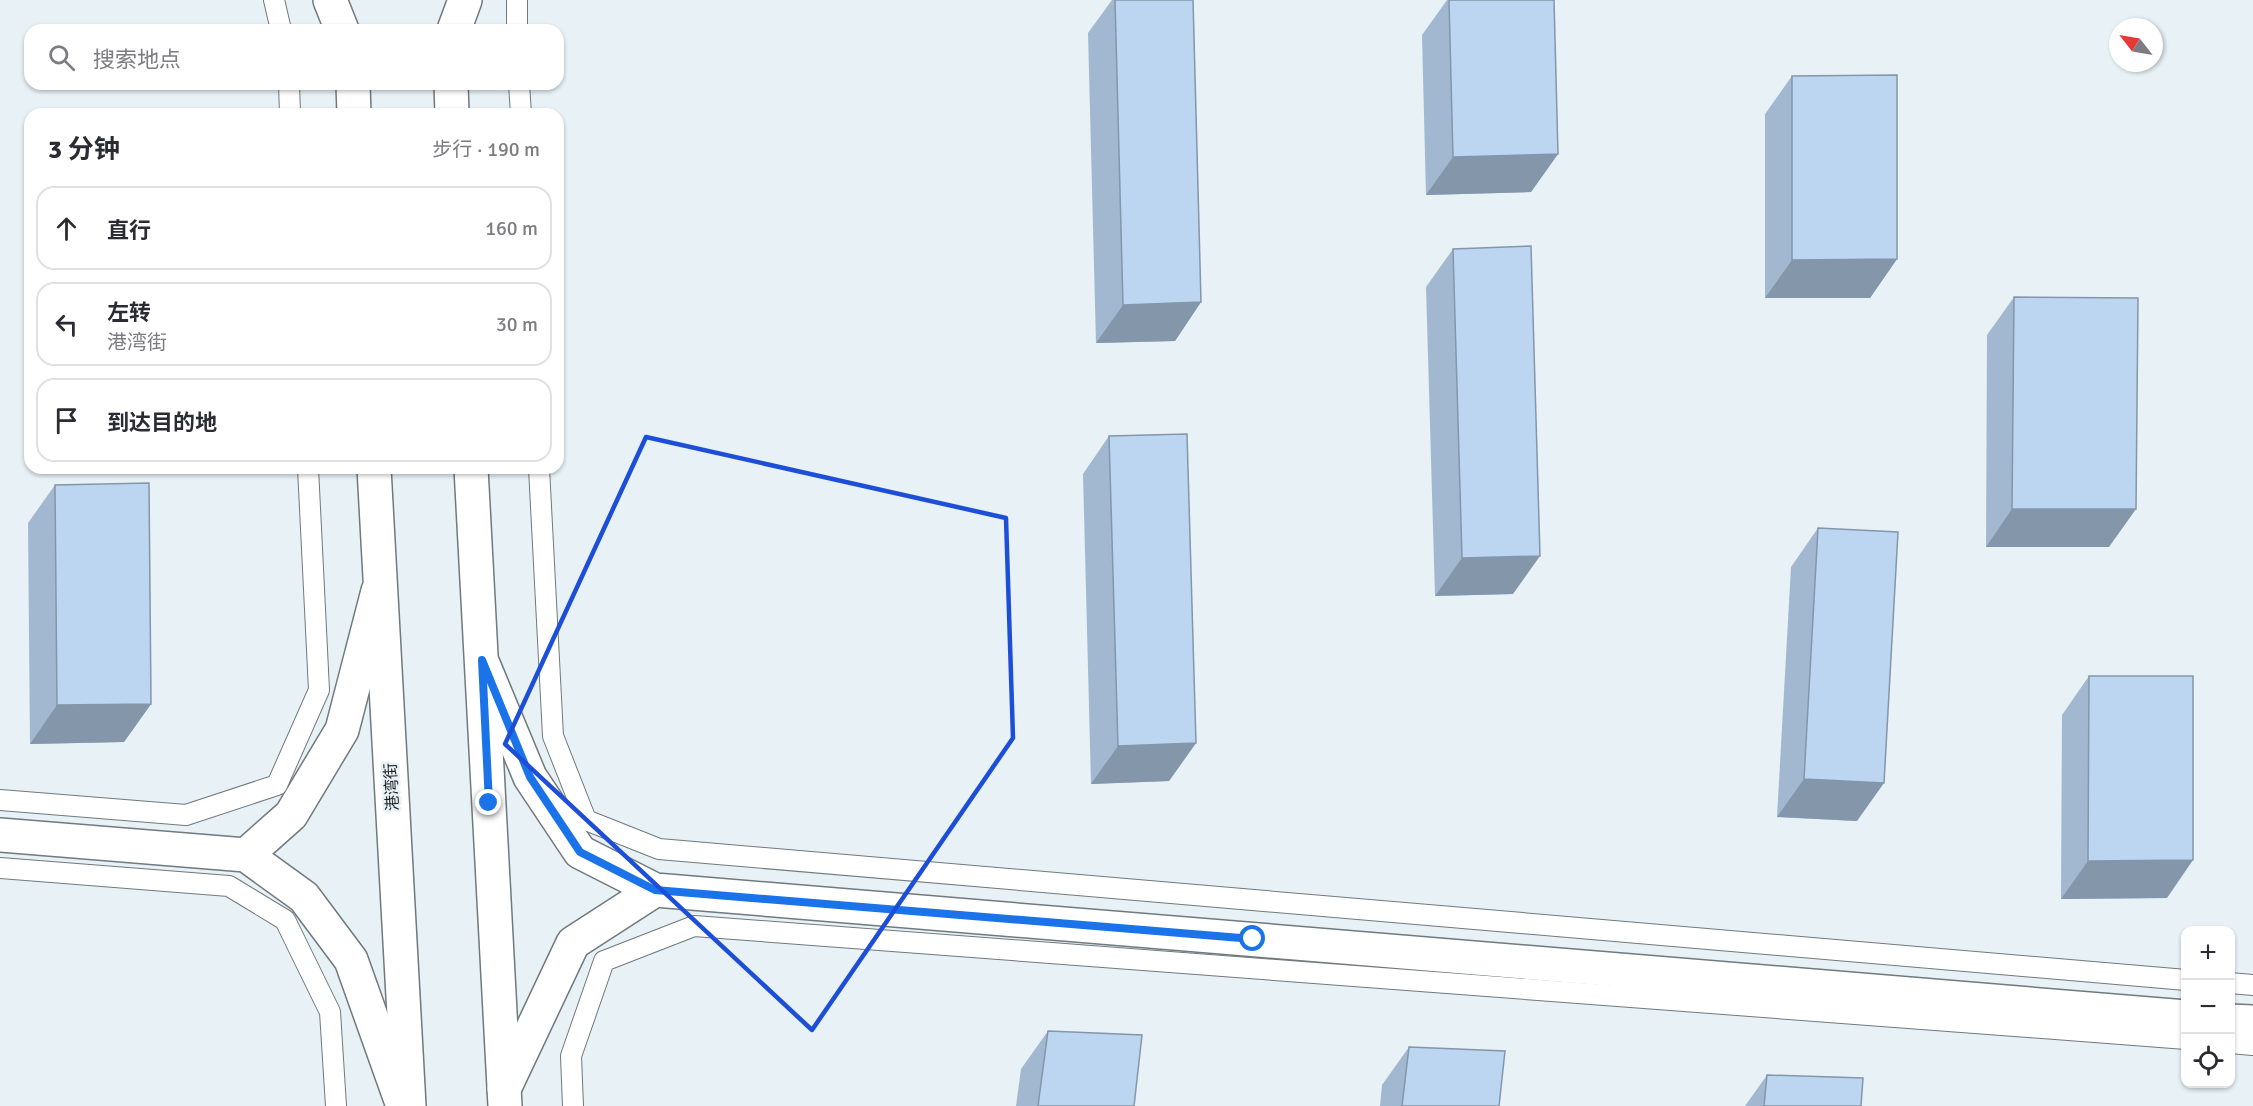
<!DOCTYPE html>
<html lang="zh">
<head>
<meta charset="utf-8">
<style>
	:root { --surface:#fff; --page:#f2f2f3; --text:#2b2b33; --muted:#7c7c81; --line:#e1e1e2 }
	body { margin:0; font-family:Signika,"Noto Sans SC",sans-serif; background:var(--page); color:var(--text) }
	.controls { position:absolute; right:18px; bottom:18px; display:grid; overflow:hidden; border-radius:12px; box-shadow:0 2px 4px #0004 }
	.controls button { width:54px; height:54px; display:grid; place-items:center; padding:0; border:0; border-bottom:2px solid var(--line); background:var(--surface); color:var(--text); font:30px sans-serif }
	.compass { position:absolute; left:2109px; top:18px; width:54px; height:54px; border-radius:50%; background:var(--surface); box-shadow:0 2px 4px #0004; rotate:301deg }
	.stop { position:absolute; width:18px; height:18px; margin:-14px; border:4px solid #1a73e8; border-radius:50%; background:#fff }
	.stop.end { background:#1a73e8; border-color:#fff; box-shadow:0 2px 6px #0008 }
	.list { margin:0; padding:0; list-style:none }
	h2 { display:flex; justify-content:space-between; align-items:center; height:78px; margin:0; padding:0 24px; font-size:26px }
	h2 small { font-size:20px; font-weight:400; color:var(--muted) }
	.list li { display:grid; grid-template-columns:39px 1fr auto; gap:18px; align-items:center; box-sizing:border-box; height:84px; margin:0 12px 12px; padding:0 12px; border:2px solid var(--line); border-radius:18px }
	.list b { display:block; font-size:22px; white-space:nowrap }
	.list p { margin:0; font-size:20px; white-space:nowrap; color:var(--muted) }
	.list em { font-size:20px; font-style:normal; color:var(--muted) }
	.icon { flex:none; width:33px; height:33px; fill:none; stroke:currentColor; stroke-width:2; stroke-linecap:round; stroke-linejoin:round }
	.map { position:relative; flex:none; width:2253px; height:1106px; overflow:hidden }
	.search { position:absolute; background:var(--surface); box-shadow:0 2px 4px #0004; left:24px; top:24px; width:540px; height:66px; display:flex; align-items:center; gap:15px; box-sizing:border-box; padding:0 21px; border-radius:18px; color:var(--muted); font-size:22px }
	.panel { position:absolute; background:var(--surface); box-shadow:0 2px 4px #0004; left:24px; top:108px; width:540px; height:366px; border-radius:18px }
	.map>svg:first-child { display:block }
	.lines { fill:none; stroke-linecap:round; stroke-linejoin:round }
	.lane-casing { stroke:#70797d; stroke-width:22 }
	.street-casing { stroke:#70797d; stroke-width:36 }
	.secondary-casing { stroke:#70797d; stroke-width:36 }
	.lane { stroke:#fff; stroke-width:20 }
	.street { stroke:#fff; stroke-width:33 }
	.secondary { stroke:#fff; stroke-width:33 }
	.wall { fill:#a2b8d0 }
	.shaded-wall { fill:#8496a9 }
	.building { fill:#bcd6f2; stroke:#8496a9; stroke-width:1.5 }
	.route { stroke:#1a73e8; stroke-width:8 }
	.marked { fill:none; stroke:#1d4ed8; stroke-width:4.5; stroke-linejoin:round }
	.labels { text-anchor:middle; stroke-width:5; stroke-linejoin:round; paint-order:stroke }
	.street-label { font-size:16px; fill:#1d2022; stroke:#e7f1f6 }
</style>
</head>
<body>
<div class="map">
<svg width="2253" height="1106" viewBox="0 0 2253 1106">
	<rect width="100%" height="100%" fill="#e7f1f6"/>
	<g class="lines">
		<g class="lane-casing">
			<path id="lane" d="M274 0 281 30
				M517 0V30
				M289 84 290 114
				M519 84 521 114
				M539 468 553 736 586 820 659 849 2186 980
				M0 800 186 815 277 785 319 690 308 468
				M0 868 229 886 285 920 330 1012 336 1106
				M2230 983 2253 985
				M2230 1043 2253 1045
				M573 1106 571 1056 604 961 694 926 2186 1039"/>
		</g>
		<g class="street-casing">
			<path id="street" d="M378 591 342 730 291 815 246 855 304 897 351 960 403 1106
				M483 664 530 777 580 852 655 890 573 943 504 1089
				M0 835 246 855
				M655 890 2186 1017
				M2230 1021 2253 1022"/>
		</g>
		<g class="secondary-casing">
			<path id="secondary" d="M330 0 342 30
				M454 30 465 0
				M353 84 354 114
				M451 84 452 114
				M374 468 409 1106
				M471 468 505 1106"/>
		</g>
		<use href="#lane" class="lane"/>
		<use href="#street" class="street"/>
		<use href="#secondary" class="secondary"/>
	</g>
	<path class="wall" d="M1112 0H1193L1201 302 1175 341 1096 343 1088 33Z
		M1447 0H1554L1558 154 1531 192 1426 195 1422 35Z
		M1792 76 1897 259 1870 298H1765V114Z
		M30 198V427H26L24 206Z
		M1453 249 1513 594 1435 596 1426 287Z
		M2014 297 2109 547H1986L1987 335Z
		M1109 436 1196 743 1169 781 1091 784 1083 474Z
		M55 485 151 704 124 742 30 744 28 523Z
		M1818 528 1857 821 1777 817 1791 567Z
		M2089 676 2167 898 2061 899 2062 715Z
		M1048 1031 1134 1106H1016L1021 1069Z
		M1409 1047 1499 1106H1380L1382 1085Z
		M1767 1075 1861 1106H1745Z"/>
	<path class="shaded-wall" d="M1558 154 1531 192 1426 195 1453 157Z
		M1897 259 1870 298H1765L1792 260Z
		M1201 302 1175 341 1096 343 1123 305Z
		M30 421V427H26Z
		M2012 509H2136L2109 547H1986Z
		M1540 556 1513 594 1435 596 1462 558Z
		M151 704 124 742 30 744 57 705Z
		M1196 743 1169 781 1091 784 1118 746Z
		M1804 779 1884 783 1857 821 1777 817Z
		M2193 860 2167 898 2061 899 2088 861Z"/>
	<path class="building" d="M1115 0H1193L1201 302 1123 305Z
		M1449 0H1554L1558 154 1453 157Z
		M1897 75V259L1792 260V76Z
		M1531 246 1540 556 1462 558 1453 249Z
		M2014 297 2138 298 2136 509H2012Z
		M1187 434 1196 743 1118 746 1109 436Z
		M149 483 151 704 57 705 55 485Z
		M1818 528 1898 532 1884 783 1804 779Z
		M2089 676H2193V860L2088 861Z
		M1048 1031 1142 1035 1134 1106H1038Z
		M1409 1047 1505 1051 1499 1106H1402Z
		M1767 1075 1863 1078 1861 1106H1764Z"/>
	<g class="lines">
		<path class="route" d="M489 803 482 660 530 777 580 852 655 890 1253 939"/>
	</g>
	<path class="marked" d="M646 437 1006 518 1013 738 812 1030 505 744Z"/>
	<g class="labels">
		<g class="street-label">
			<text transform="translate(391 787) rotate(-93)" y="6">港湾街</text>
		</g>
	</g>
</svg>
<div class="controls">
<button>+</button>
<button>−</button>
<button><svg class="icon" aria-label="locate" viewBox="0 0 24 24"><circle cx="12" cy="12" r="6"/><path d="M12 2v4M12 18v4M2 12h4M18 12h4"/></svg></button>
</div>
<svg class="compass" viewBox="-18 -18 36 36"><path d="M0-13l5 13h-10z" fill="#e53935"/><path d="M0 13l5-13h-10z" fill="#7c7c81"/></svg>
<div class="stop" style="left:1253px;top:939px"></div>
<div class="stop end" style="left:489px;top:803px"></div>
<div class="search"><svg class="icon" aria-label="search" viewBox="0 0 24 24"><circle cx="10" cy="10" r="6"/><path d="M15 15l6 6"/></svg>搜索地点</div>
<section class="panel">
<h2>3 分钟<small>步行 · 190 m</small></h2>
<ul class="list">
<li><svg class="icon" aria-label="ahead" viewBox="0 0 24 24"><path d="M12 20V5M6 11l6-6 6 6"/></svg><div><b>直行</b></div><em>160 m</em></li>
<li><svg class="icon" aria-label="left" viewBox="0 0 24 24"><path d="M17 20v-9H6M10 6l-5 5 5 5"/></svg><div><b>左转</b><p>港湾街</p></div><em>30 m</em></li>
<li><svg class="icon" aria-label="arrive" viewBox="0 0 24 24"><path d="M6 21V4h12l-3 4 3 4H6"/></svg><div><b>到达目的地</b></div></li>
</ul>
</section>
</div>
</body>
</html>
